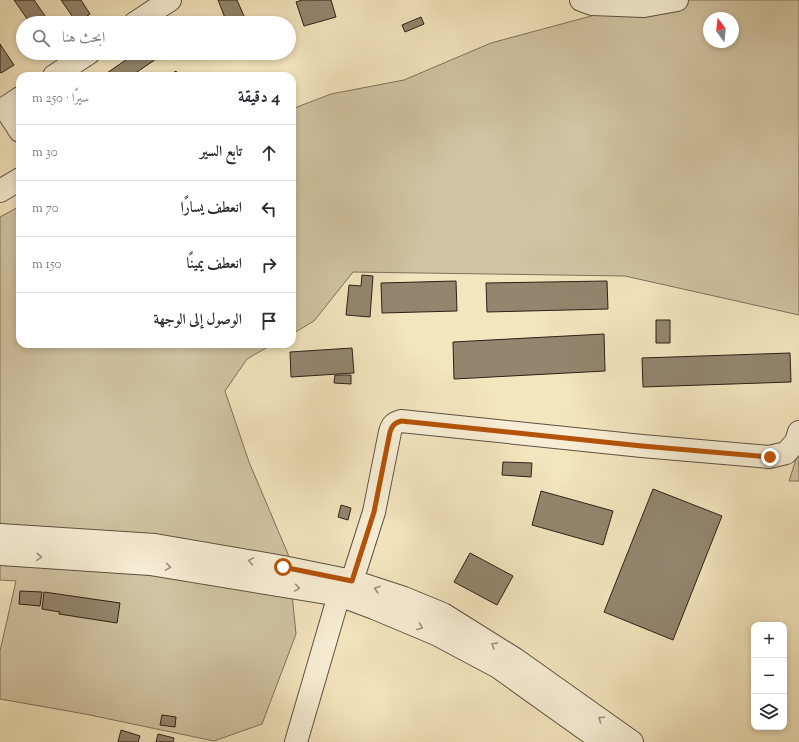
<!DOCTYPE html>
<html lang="ar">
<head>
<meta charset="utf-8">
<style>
	:root { --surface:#fff; --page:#f2f2f3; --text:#2b2b33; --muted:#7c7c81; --line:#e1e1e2 }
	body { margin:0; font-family:"Sorts Mill Goudy",Amiri,serif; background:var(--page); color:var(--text); direction:rtl }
	.controls { position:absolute; right:12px; bottom:12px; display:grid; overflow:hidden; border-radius:8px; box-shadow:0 2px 6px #0003 }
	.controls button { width:36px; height:36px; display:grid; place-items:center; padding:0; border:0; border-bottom:1px solid var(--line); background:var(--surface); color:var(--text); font:20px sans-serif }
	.compass { position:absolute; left:703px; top:12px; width:36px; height:36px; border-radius:50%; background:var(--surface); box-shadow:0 2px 6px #0003; rotate:345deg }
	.stop { position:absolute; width:12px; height:12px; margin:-9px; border:3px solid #b45309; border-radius:50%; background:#fff }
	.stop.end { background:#b45309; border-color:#fff; box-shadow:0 1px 4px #0008 }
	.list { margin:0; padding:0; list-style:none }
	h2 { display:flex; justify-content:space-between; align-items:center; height:52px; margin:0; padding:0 16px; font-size:17px }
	h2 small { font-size:13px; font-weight:400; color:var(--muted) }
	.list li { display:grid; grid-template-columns:26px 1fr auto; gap:12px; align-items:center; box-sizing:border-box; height:56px; padding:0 16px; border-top:1px solid var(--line) }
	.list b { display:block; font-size:15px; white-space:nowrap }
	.list em { font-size:13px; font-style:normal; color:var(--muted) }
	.icon { flex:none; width:22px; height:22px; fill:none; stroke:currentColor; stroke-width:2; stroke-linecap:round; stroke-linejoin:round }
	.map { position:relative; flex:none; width:799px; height:742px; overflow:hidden; direction:ltr }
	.search { position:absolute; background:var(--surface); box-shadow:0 2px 6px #0003; left:16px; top:16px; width:280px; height:44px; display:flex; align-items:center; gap:10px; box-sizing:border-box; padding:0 14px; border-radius:22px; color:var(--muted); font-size:15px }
	.panel { position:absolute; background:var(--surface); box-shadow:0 2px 6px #0003; left:16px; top:72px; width:280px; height:276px; border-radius:12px; direction:rtl }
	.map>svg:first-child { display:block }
	.green { fill:#d1c4a2; stroke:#7e725d; fill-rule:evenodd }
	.building { fill:#93866e; stroke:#2c2018 }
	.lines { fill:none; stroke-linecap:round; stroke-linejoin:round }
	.minor-casing { stroke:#5e5142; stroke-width:24 }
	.minor { stroke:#f7eed5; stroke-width:22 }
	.oneway { stroke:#9c9180 }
	.route { stroke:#b45309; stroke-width:5 }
</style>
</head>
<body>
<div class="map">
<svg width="799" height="742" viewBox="0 0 799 742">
	<rect width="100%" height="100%" fill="#f3e5be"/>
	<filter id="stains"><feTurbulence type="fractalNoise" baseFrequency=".005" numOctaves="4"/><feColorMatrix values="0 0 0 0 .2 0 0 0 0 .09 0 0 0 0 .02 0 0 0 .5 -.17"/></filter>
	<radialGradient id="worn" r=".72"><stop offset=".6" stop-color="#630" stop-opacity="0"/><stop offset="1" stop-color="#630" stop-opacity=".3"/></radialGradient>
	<path class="green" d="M608 0H799V315L625 276 353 272 314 321 292 334V109L331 94 404 80 491 43 606 12ZM709 18H733V42H709Z
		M20 206V344H273L247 359 225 391 249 462 288 554 296 634 262 724 214 741 85 714 0 699V651L16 581 0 580V217Z
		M799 450V481H789Z"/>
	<path class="building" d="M14 0H34L50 23H30Z
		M61 0H81L90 14 77 23Z
		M218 0H237L247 23H227Z
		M302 0H331L336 17 304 26 296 2Z
		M421 17 424 24 405 32 402 25Z
		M0 44 14 65 1 73 0 72Z
		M136 53H165L131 76H105L104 75Z
		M176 71 179 76H168Z
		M362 275 373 276 370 317 346 315 349 285 361 286Z
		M456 281 457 311 382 313 381 283Z
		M607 281 608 309 487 312 486 283Z
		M656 320H670V343H656Z
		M604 334 605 371 454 379 453 342Z
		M352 348 354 373 291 377 290 352Z
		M790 353 791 382 643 387 642 358Z
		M335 375H351V384L334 383Z
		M503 462 532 463 531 477 502 475Z
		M653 489 722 516 673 640 604 612Z
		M541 491 613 511 603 545 532 525Z
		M341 505 351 508 348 520 338 517Z
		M470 553 513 576 497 605 454 582Z
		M20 591 42 592 40 606 19 604Z
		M44 592 120 603 117 623 59 614 60 612 42 609Z
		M162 715 176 717 175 727 160 725Z
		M121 730 140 736 138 742H118Z
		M158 734 174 738 173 742H156Z"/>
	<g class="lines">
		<g class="minor-casing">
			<path id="minor" d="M581 0 592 4 644 6 677 0
				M135 23 170 0
				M54 76 89 53
				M20 98 5 108 20 131
				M0 191 20 179
				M0 535 155 545 283 567 352 581 404 598 443 614 515 659 632 742
				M0 554 150 564 339 595 374 608 436 634 498 667 603 742
				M296 742 339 595 352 581 374 512 390 432C392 425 394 423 401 421L642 446 769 457 786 453 796 442 799 432"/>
		</g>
		<use href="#minor" class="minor"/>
	</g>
	<defs><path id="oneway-chevron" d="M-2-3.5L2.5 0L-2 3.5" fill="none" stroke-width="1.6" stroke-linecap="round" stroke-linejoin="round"/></defs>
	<g class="oneway">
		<use href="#oneway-chevron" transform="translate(39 557) rotate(4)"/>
		<use href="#oneway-chevron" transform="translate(251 561) rotate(-170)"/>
		<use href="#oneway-chevron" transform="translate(168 567) rotate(9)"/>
		<use href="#oneway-chevron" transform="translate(297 588) rotate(9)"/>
		<use href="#oneway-chevron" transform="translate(377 589) rotate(-162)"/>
		<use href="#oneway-chevron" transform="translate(420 627) rotate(23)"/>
		<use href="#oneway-chevron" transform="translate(494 645) rotate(-148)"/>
		<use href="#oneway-chevron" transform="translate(601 719) rotate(-145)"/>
	</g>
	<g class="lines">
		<path class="route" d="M283 567 352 581 374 512 390 432C392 426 394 423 401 421L642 446 770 457"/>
	</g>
	<rect width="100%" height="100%" filter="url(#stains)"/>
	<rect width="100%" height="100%" fill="url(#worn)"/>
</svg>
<div class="controls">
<button>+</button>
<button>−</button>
<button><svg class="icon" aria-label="layers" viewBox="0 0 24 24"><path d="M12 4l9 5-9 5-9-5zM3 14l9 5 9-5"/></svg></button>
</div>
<svg class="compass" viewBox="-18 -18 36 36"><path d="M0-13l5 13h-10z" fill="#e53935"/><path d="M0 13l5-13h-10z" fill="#7c7c81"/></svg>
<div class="stop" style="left:283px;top:567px"></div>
<div class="stop end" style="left:770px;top:457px"></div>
<div class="search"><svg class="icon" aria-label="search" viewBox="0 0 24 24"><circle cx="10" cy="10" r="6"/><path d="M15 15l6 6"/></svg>ابحث هنا</div>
<section class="panel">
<h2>4 دقيقة<small>سيرًا · 250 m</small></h2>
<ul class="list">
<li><svg class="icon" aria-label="ahead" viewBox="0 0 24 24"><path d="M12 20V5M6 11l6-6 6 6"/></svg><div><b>تابع السير</b></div><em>30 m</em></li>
<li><svg class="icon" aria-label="left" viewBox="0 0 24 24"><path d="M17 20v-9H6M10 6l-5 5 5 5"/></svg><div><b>انعطف يسارًا</b></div><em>70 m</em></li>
<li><svg class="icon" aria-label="right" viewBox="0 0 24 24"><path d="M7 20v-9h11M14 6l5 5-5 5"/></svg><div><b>انعطف يمينًا</b></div><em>150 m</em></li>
<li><svg class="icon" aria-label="arrive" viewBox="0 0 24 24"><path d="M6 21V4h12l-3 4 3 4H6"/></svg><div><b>الوصول إلى الوجهة</b></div></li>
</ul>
</section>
</div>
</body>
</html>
